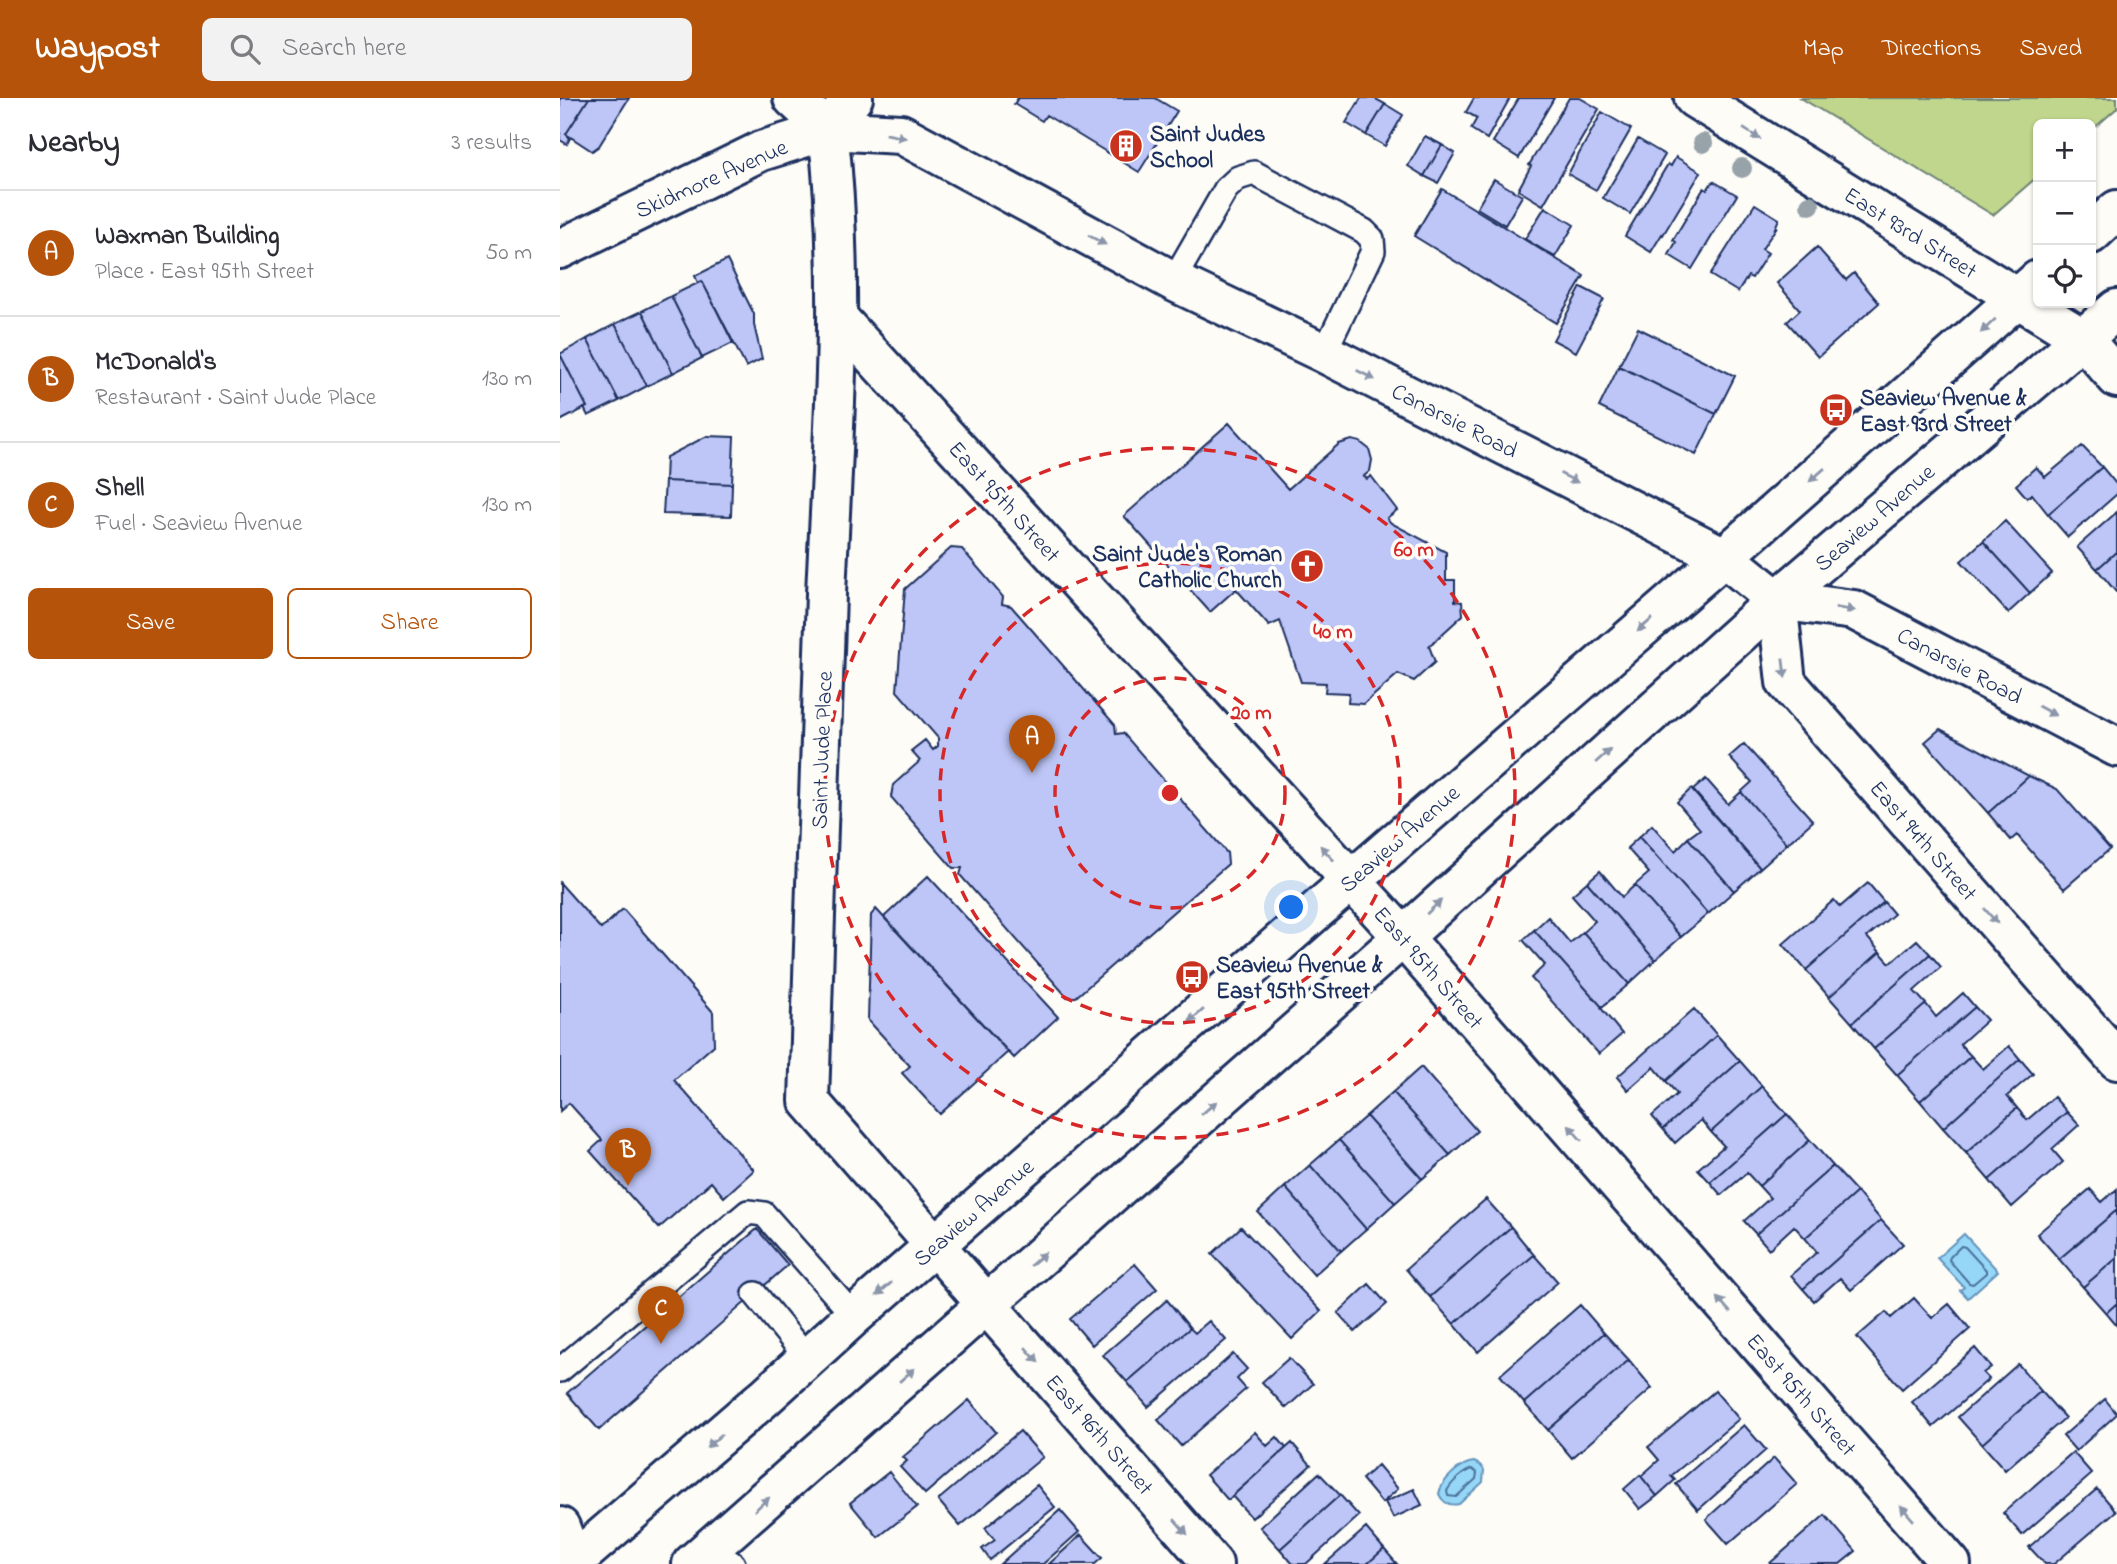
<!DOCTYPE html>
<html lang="en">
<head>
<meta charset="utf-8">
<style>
	:root { --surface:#fff; --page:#f2f2f3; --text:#2b2b33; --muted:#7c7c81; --line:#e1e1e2; --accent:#b45309 }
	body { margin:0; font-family:"Indie Flower",sans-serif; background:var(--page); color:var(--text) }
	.controls { position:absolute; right:21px; top:21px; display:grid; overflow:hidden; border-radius:10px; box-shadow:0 2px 5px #0004 }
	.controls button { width:63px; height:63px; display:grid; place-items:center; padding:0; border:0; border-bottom:2px solid var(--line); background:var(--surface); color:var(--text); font:35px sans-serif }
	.you { position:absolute; left:732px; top:810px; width:24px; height:24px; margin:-18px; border:5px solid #fff; border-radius:50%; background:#1a73e8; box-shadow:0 0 0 10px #1a73e833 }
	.badge { display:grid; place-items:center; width:46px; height:46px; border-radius:50%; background:var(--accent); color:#fff; font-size:23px; font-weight:700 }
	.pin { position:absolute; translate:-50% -58px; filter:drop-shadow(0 2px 4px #0008) }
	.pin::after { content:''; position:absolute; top:37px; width:24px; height:21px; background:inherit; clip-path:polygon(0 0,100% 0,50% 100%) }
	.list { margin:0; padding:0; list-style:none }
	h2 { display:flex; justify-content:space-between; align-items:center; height:91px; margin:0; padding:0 28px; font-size:30px }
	h2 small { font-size:23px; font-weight:400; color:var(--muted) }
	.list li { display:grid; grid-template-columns:46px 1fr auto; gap:21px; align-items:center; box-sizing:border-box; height:126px; padding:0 28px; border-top:2px solid var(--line) }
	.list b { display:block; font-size:26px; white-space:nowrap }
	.list p { margin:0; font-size:23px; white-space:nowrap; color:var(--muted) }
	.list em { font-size:23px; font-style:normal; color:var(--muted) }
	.actions { display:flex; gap:14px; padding:21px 28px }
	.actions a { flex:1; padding:16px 0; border:2px solid var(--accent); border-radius:10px; text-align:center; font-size:24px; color:var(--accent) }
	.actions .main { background:var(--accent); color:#fff }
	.icon { flex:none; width:38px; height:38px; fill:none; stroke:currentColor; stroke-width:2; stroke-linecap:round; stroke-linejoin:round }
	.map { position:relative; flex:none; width:1557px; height:1466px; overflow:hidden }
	header { display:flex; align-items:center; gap:42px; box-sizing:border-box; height:98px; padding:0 35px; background:var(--accent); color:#fff }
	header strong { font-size:33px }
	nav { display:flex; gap:38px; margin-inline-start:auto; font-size:24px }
	.search { width:490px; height:63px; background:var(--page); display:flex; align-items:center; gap:18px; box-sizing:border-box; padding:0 24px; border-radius:10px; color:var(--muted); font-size:26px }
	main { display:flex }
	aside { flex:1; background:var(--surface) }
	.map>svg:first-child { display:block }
	.green { fill:#bfd68c; stroke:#6d8275; stroke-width:2 }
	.water { fill:#96d7f8; stroke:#6594ba; stroke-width:2 }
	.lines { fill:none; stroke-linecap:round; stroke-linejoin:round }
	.shore { stroke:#4c729c; stroke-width:2 }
	.building { fill:#bec6f7; stroke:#1b2f5e; stroke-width:2 }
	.lane-casing { stroke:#1b2f5e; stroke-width:28 }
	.street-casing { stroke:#1b2f5e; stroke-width:44 }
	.secondary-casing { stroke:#1b2f5e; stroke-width:44 }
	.lane { stroke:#fdfcf7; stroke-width:23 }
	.street { stroke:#fdfcf7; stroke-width:38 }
	.secondary { stroke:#fdfcf7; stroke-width:38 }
	.tree { fill:#97a2a9 }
	.oneway { fill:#8c96aa }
	.ring { fill:none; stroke:#d62828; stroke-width:3.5; stroke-dasharray:12 9 }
	.labels { text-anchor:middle; stroke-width:7; stroke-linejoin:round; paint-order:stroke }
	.poi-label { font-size:23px; font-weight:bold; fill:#1b2f5e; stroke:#fdfcf7; text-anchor:start }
	.street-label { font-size:23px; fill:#1b2f5e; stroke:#fdfcf7 }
	.centre { fill:#d62828; stroke:#fdfcf7; stroke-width:3.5 }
	.ring-label { font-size:21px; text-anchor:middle; font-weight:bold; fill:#d62828; stroke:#fdfcf7; stroke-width:7; stroke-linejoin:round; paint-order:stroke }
</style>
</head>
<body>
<header>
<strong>Waypost</strong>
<div class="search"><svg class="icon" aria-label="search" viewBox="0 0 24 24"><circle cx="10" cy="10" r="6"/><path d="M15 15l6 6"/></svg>Search here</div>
<nav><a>Map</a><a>Directions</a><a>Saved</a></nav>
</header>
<main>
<aside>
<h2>Nearby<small>3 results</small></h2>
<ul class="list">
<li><span class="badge">A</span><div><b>Waxman Building</b><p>Place · East 95th Street</p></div><em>50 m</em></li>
<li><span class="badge">B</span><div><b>McDonald's</b><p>Restaurant · Saint Jude Place</p></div><em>130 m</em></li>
<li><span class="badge">C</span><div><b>Shell</b><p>Fuel · Seaview Avenue</p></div><em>130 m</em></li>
</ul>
<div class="actions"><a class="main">Save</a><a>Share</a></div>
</aside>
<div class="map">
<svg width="1557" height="1466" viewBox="0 0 1557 1466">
	<rect width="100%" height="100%" fill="#fdfcf7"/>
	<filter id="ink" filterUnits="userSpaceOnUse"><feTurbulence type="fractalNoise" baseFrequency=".0143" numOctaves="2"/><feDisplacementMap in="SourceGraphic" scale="14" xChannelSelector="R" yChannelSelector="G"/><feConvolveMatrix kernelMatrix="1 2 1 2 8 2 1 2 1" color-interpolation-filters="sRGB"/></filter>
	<g filter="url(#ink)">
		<path class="green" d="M1241 0H1557V10L1531 33V26H1478V78L1433 117Z"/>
		<path class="water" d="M1404 1136 1438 1173 1408 1200 1400 1192 1404 1189 1377 1160Z
			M914 1364 920 1367 924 1372 923 1384 899 1406C889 1408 883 1405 879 1396 881 1383 900 1365 914 1364Z"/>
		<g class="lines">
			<path class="shore" d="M1401 1148 1405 1149 1426 1172V1175L1413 1186 1409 1185 1389 1162 1390 1159Z
				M912 1371 917 1375 916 1381 896 1399 888 1398 887 1393C891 1385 903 1374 912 1371Z"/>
		</g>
		<path class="building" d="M0 0H29L6 36 10 40 7 46 0 42Z
			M29 0H69L39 48 32 53 6 36Z
			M458 0H595L617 13 579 74 486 17 482 23 454 6Z
			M801 0H814L825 6 806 37 786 25Z
			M914 0H950L927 41 911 31 917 20 906 14Z
			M959 0H994L959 60 933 44Z
			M1009 0H1020L1039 11 983 107 958 92 971 68 969 67Z
			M825 6 843 17 825 48 806 37Z
			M1042 14 1071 31 1036 92 1008 76Z
			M865 38 882 47 864 78 848 68Z
			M1078 41 1105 57 1070 116 1043 100Z
			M882 47 895 55 878 85 864 78Z
			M1116 59 1141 74 1103 137 1102 136 1091 154 1065 138 1108 66 1111 68Z
			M934 81 962 98 945 127 917 110Z
			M1153 83 1177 97 1132 171 1109 157 1116 144 1113 142 1144 90 1147 92Z
			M882 91 1024 178 996 225 854 138Z
			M1195 106 1219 121 1215 130H1216L1202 151 1208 155 1192 180 1188 178 1178 194 1150 177Z
			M985 109 1014 127 995 159 965 141Z
			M1257 149 1286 182 1294 175 1319 205 1258 259 1227 224 1240 212 1217 185Z
			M167 162 194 216V227L202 261 186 269 142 183 138 185 135 178Z
			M142 183 173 245 142 260 111 198Z
			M1021 189 1044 201 1016 254 993 242Z
			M111 198 142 260 113 275 82 213Z
			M82 213 113 275 87 288 55 226Z
			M55 226 87 288 59 303 27 241Z
			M1078 230 1175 278 1156 316 1059 268Z
			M27 241 59 303 28 318 24 310 27 309 0 256Z
			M0 256 27 309 0 323Z
			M1059 268 1156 316 1136 357 1039 309Z
			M669 325 728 391 779 346 792 342 800 344 809 351 812 362 810 373 804 378 807 381 811 378 837 412 827 420 831 425 886 454V482H895V503L902 504 903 517 869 548 875 564 854 583 838 576 804 606 788 605 789 595 765 594 766 585 741 584 720 523 709 528 676 491 650 514 564 418Z
			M147 338 174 339 172 386 105 383 106 359Z
			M1522 348 1542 369 1488 416 1472 396 1467 400 1456 387 1476 369 1485 379Z
			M1542 369 1557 387V396L1508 439 1488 416Z
			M105 383 172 386 171 418 103 416Z
			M1557 414V453L1537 471 1517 449Z
			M1445 423 1492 475 1470 495 1423 443Z
			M1423 443 1470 495 1448 515 1401 463Z
			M391 450 402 451 443 499 442 506 451 508 555 627 556 636 563 635 667 755 668 766 516 899H507L400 777 402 770H393L331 699 333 687 360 663 351 653 365 642 373 652 378 648V640L337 593 345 491Z
			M1557 453V494H1556L1537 471Z
			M1380 631 1469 678 1428 715 1365 644Z
			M1184 646 1253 723 1227 746 1181 694 1192 684 1169 659Z
			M1469 678 1497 691 1550 751 1504 791 1457 737 1451 742 1428 715Z
			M1146 681 1168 706 1181 694 1227 746 1200 770 1133 692Z
			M1131 691 1200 770 1174 793 1128 740 1140 731 1117 704Z
			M1092 727 1115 753 1128 740 1174 793 1148 816 1079 739Z
			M1079 739 1148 816 1121 839 1075 787 1089 775 1067 750Z
			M1040 773 1062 799 1075 787 1121 839 1095 862 1027 784Z
			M368 778 498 919 454 960 324 819Z
			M1027 784 1095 862 1069 886 1023 834 1035 823 1012 797Z
			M0 785 41 831 63 811 153 914 154 947 114 982 194 1072 164 1099 151 1084 99 1130 30 1053 42 1042 9 1005 0 1013Z
			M1308 785 1324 804 1246 872 1223 846 1274 802 1280 809Z
			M1324 804 1334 816 1307 839 1320 854 1269 899 1246 872Z
			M316 811 448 954 380 1016 342 975 350 968 308 922 311 817Z
			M988 819 1010 845 1023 834 1069 886 1042 909 974 832Z
			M974 832 1042 909 1041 910 1062 936 1039 956 971 880 985 867 963 842Z
			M1357 842 1370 856 1292 925 1269 899 1320 854 1330 865Z
			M1370 856 1381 869 1354 893 1366 906 1314 951 1292 925Z
			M1403 895 1415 909 1337 977 1314 951 1366 906 1376 919Z
			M1415 909 1427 922 1400 946 1411 958 1360 1003 1337 977Z
			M1134 911 1157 937 1106 983 1094 969 1068 992 1057 979Z
			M1157 937 1180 963 1103 1031 1092 1018 1117 996 1106 983Z
			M1449 948 1460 961 1383 1030 1360 1003 1411 958 1423 971Z
			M1460 961 1473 976 1447 998 1457 1010 1406 1055 1383 1030Z
			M1180 963 1202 988 1151 1034 1141 1022 1115 1045 1103 1031Z
			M861 969 917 1033 890 1057 833 994Z
			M1202 988 1227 1016 1150 1084 1138 1071 1164 1048 1151 1034Z
			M833 994 890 1057 862 1081 806 1018Z
			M1494 999 1507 1014 1429 1082 1406 1055 1457 1010 1467 1022Z
			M1507 1014 1519 1027 1492 1051 1503 1064 1452 1109 1429 1082Z
			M1227 1016 1250 1042 1199 1088 1187 1075 1161 1097 1150 1084Z
			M806 1018 862 1081 835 1105 779 1042Z
			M779 1042 835 1105 806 1131 750 1067Z
			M1250 1042 1273 1068 1196 1136 1184 1123 1210 1100 1199 1088Z
			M750 1067 806 1131 781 1153 725 1089Z
			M1273 1068 1297 1094 1245 1140 1234 1128 1209 1151 1196 1136Z
			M725 1089 781 1153 754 1177 698 1114Z
			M1530 1091 1542 1104 1557 1091V1112L1499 1161 1477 1136Z
			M1297 1094 1321 1122 1243 1191 1231 1177 1257 1154 1245 1140Z
			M926 1101 951 1129 870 1199 846 1171Z
			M1557 1112V1160L1523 1189 1499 1161Z
			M1321 1122 1343 1146 1291 1192 1280 1180 1254 1203 1243 1191Z
			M681 1129 761 1213 732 1241 652 1156Z
			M951 1129 974 1157 894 1226 870 1199Z
			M197 1131 228 1167 39 1332 7 1295Z
			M974 1157 998 1184 918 1254 894 1226Z
			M1557 1160V1205L1546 1215 1523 1189Z
			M575 1166 597 1191 532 1247 510 1221Z
			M809 1186 827 1206 795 1234 778 1215Z
			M1354 1200 1372 1220 1389 1206 1410 1231 1342 1291 1297 1239 1326 1214 1331 1220Z
			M607 1202 630 1230 567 1284 543 1257Z
			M1557 1205V1228L1546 1215Z
			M1020 1207 1044 1235 964 1305 940 1277Z
			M649 1223 666 1242 588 1309 567 1284 630 1230 635 1235Z
			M1044 1235 1069 1262 988 1332 964 1305Z
			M1415 1250 1431 1269 1423 1275 1429 1281 1373 1329 1352 1304Z
			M673 1256 687 1271 677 1281 686 1291 621 1348 598 1322Z
			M729 1260 753 1286 726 1310 702 1284Z
			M1069 1262 1092 1290 1012 1360 988 1332Z
			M1458 1266 1481 1293 1422 1346 1398 1319Z
			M1155 1293 1179 1321 1111 1378 1115 1382 1097 1398 1081 1378 1099 1362 1088 1349Z
			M1481 1293 1505 1320 1445 1372 1422 1346Z
			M1545 1301 1557 1316 1516 1353 1503 1338Z
			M409 1302 436 1334 365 1396 340 1369 347 1363 343 1359Z
			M1184 1327 1206 1352 1138 1412 1116 1386Z
			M460 1333 483 1359 400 1428 378 1402Z
			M695 1334 707 1348 717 1339 726 1350 668 1402 646 1377Z
			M732 1345 751 1367 692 1420 672 1398Z
			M1513 1354 1532 1376 1462 1437 1443 1415Z
			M1214 1360 1237 1386 1168 1446 1146 1421Z
			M818 1367 838 1391 822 1405 802 1381Z
			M329 1374 357 1409 318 1439 290 1405Z
			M759 1375 780 1397 720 1451 700 1429Z
			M1080 1377 1097 1398 1080 1411 1064 1391Z
			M477 1387 495 1409 430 1462 422 1451 435 1442 425 1430Z
			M854 1391 862 1407 833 1420 825 1404Z
			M1537 1391 1556 1413 1494 1466H1485L1469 1449Z
			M780 1397 799 1418 746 1466H733L720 1451Z
			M500 1412 519 1434 483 1466H440Z
			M1265 1417 1296 1453 1280 1466H1209Z
			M806 1430 824 1451 807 1466H765Z
			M521 1437 542 1460 535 1466H489Z
			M824 1451 837 1466H807Z"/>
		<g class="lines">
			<g class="lane-casing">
				<path id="lane" d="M613 183 666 91 678 80 694 75 804 133 812 141 813 153 764 255
					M195 1196 247 1260
					M0 1272 188 1114 204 1116 294 1218
					M151 1451 173 1466"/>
			</g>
			<g class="street-casing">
				<path id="street" d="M233 0 268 32 341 36 613 183 764 255 1164 459 1217 502 1294 512 1557 649
					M1134 0 1522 240 1557 280
					M268 32C286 186 273 341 266 496 259 665 255 834 249 1003L653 1466
					M0 151 201 53 268 32 293 0
					M278 220 843 839 1391 1466
					M1217 502 1226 584 1557 962"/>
			</g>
			<g class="secondary-casing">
				<path id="secondary" d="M1531 136 1557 112
					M0 1429 14 1466
					M11 1466 205 1299 294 1218 756 813 1164 459 1478 182
					M132 1466 843 839 1217 502 1557 211"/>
			</g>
			<use href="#lane" class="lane"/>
			<use href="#street" class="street"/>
			<use href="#secondary" class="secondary"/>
		</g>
		<g class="tree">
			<circle cx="1143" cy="45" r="10"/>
			<circle cx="1182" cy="70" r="10"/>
			<circle cx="1250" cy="107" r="10"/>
		</g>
		<defs><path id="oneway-solid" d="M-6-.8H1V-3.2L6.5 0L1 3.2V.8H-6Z" transform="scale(1.75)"/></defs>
		<g class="oneway">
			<use href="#oneway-solid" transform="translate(1192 36) rotate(32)"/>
			<use href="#oneway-solid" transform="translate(336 38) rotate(11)"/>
			<use href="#oneway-solid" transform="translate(537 142) rotate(28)"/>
			<use href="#oneway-solid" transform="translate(1428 228) rotate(137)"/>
			<use href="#oneway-solid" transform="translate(806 277) rotate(27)"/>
			<use href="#oneway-solid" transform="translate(1257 377) rotate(139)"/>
			<use href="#oneway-solid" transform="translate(1009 380) rotate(27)"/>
			<use href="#oneway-solid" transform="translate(1285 511) rotate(9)"/>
			<use href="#oneway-solid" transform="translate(1085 527) rotate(139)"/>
			<use href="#oneway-solid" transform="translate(1224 570) rotate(83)"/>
			<use href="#oneway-solid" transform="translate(1487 613) rotate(28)"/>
			<use href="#oneway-solid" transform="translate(1043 658) rotate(-42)"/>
			<use href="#oneway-solid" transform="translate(767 755) rotate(-132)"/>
			<use href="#oneway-solid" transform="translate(874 809) rotate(-43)"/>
			<use href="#oneway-solid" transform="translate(1431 818) rotate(49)"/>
			<use href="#oneway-solid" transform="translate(636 918) rotate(139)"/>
			<use href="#oneway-solid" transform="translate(649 1010) rotate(-41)"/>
			<use href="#oneway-solid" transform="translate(1015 1035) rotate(-131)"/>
			<use href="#oneway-solid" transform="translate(478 1161) rotate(-41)"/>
			<use href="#oneway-solid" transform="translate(324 1191) rotate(139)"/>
			<use href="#oneway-solid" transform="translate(1164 1207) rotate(-131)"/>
			<use href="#oneway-solid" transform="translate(472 1257) rotate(49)"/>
			<use href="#oneway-solid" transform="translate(347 1277) rotate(-41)"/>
			<use href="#oneway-solid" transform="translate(154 1343) rotate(139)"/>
			<use href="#oneway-solid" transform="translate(202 1406) rotate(-42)"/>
			<use href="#oneway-solid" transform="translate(1347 1415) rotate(-131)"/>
			<use href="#oneway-solid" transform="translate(621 1429) rotate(49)"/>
		</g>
	</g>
	<g class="ring">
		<circle cx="610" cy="695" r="115"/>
		<circle cx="610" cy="695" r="230"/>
		<circle cx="610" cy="695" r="345"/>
	</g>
	<defs>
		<g id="building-disc" transform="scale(1.75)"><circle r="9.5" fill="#c8321e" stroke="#fdfcf7"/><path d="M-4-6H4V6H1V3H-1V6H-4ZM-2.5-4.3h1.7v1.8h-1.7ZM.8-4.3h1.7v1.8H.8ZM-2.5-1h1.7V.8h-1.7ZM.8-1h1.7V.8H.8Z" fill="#fff"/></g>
		<g id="bus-disc" transform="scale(1.75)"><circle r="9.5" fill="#c8321e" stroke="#fdfcf7"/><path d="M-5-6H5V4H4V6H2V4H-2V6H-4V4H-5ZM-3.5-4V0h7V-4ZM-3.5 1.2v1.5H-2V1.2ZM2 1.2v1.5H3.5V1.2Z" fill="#fff"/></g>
		<g id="church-disc" transform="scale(1.75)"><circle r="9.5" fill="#c8321e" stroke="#fdfcf7"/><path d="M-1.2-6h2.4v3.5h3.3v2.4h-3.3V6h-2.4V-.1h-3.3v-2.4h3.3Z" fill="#fff"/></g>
	</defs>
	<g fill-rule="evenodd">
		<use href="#building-disc" x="566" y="48"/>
		<use href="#bus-disc" x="1276" y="312"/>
		<use href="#church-disc" x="747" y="468"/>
		<use href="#bus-disc" x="632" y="879"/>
	</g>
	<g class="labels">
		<g class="poi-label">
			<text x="590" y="43">Saint Judes<tspan x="590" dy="26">School</tspan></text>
			<text x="1300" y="307">Seaview Avenue &amp;<tspan x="1300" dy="26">East 93rd Street</tspan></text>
			<text x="722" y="463" text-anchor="end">Saint Jude's Roman<tspan x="722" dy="26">Catholic Church</tspan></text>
			<text x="656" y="874">Seaview Avenue &amp;<tspan x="656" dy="26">East 95th Street</tspan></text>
		</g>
		<g class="street-label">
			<text transform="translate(151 80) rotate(-24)" y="8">Skidmore Avenue</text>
			<text transform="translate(1351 134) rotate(32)" y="8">East 93rd Street</text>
			<text transform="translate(895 322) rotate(27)" y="8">Canarsie Road</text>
			<text transform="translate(445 403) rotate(48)" y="8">East 95th Street</text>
			<text transform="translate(1314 419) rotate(-41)" y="8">Seaview Avenue</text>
			<text transform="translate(1400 567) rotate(28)" y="8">Canarsie Road</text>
			<text transform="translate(261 652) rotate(-88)" y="8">Saint Jude Place</text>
			<text transform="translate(839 740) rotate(-41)" y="8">Seaview Avenue</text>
			<text transform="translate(1364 742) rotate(49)" y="8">East 94th Street</text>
			<text transform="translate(869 869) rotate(49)" y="8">East 95th Street</text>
			<text transform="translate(413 1114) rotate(-41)" y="8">Seaview Avenue</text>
			<text transform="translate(1242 1296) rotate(49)" y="8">East 95th Street</text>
			<text transform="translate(540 1336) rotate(49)" y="8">East 96th Street</text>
		</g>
	</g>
	<circle cx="610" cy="695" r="10" class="centre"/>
	<g class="ring-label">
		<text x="854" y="458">60 m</text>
		<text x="773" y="540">40 m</text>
		<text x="691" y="621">20 m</text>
	</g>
</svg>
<div class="controls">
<button>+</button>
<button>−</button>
<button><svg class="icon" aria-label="locate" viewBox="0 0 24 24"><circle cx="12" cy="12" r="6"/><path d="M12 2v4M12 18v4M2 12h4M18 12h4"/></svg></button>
</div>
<div class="you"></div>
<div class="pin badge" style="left:472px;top:675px">A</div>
<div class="pin badge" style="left:68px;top:1088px">B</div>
<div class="pin badge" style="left:101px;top:1246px">C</div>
</div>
</main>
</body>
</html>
